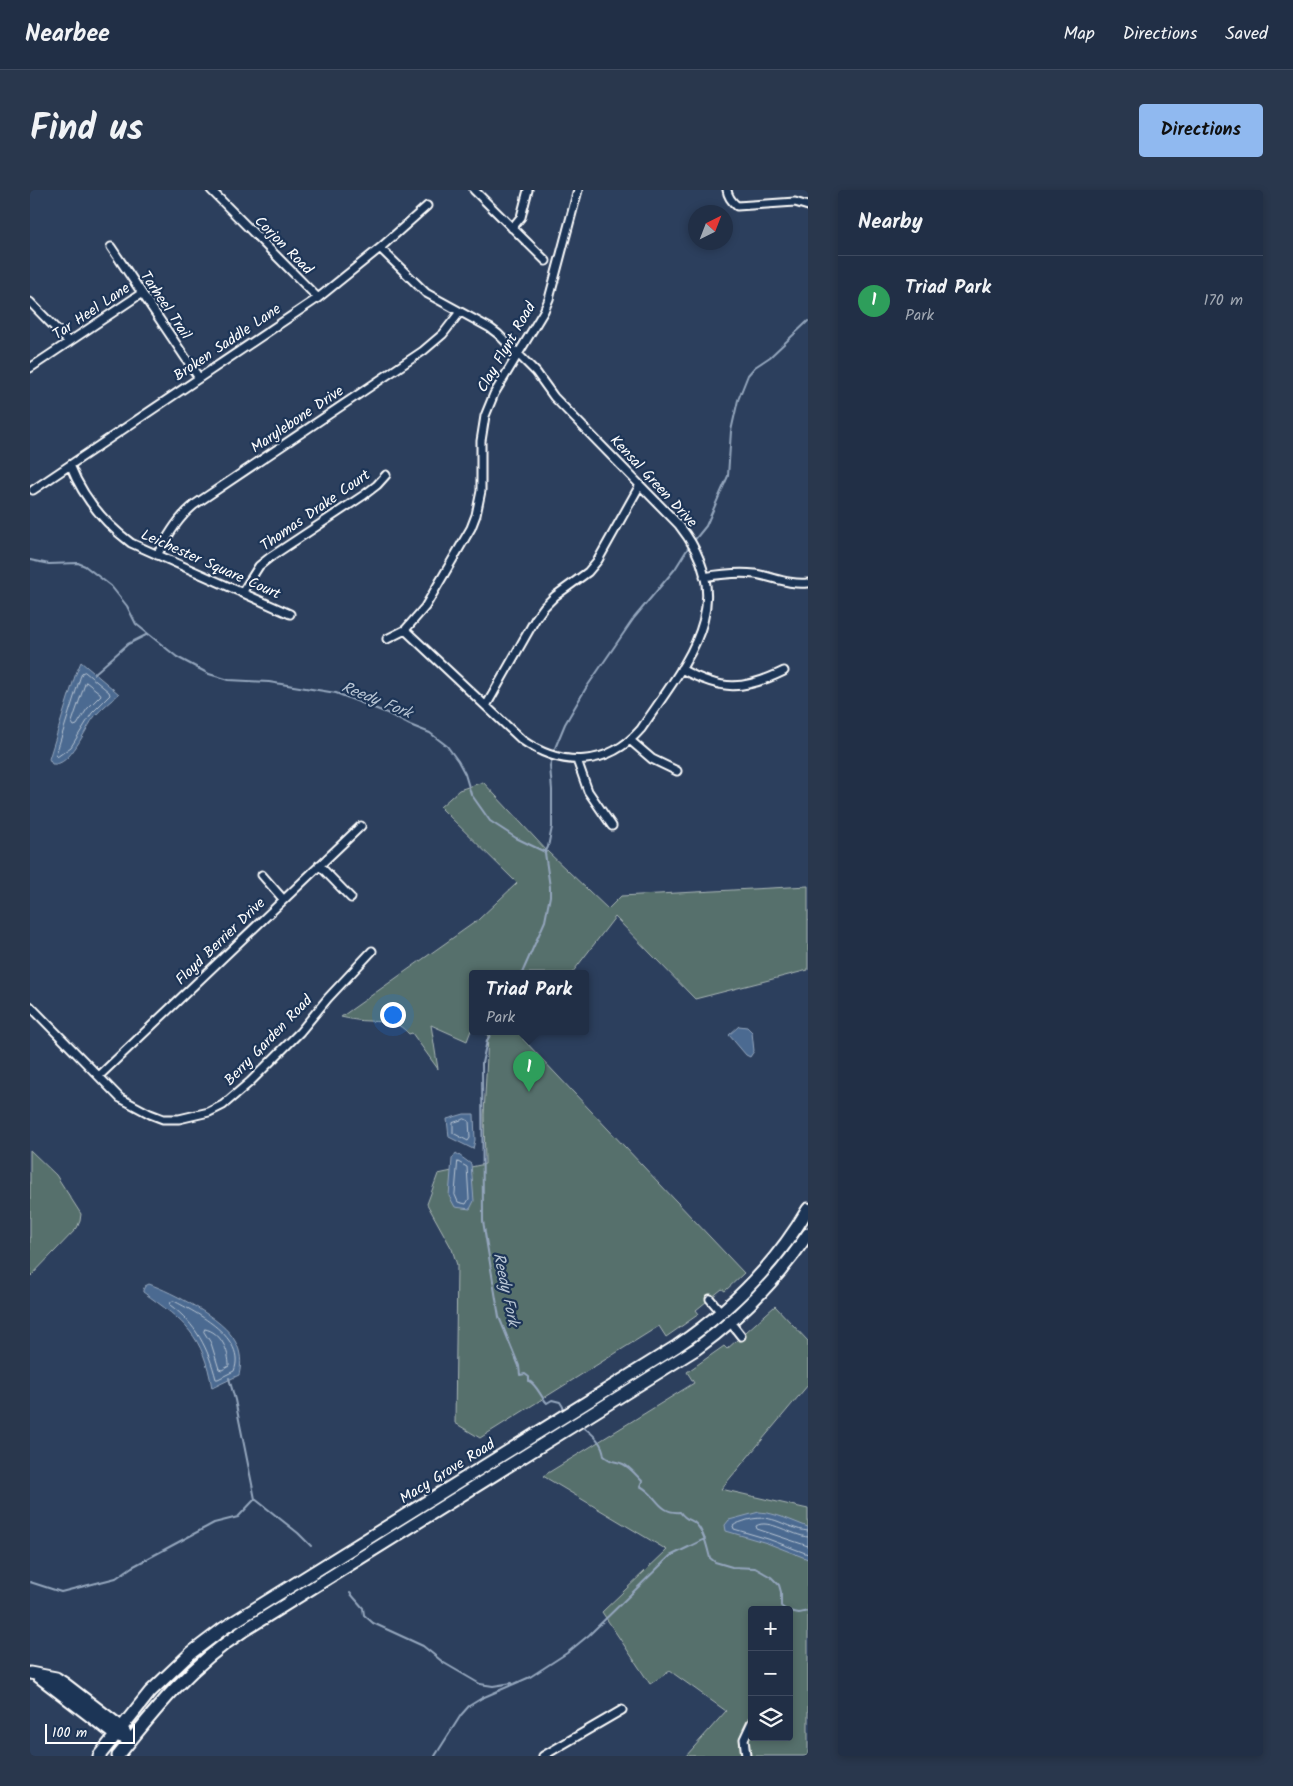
<!DOCTYPE html>
<html lang="en">
<head>
<meta charset="utf-8">
<style>
	:root { --surface:#212f46; --page:#29374d; --text:#f1f3f6; --muted:#a2a9b3; --line:#3e4a5f; --accent:#90b9f0 }
	body { margin:0; font-family:Kalam,sans-serif; background:var(--page); color:var(--text) }
	.controls { position:absolute; right:15px; bottom:15px; display:grid; overflow:hidden; border-radius:5px; box-shadow:0 2px 8px #0003 }
	.controls button { width:45px; height:45px; display:grid; place-items:center; padding:0; border:0; border-bottom:1px solid var(--line); background:var(--surface); color:var(--text); font:25px sans-serif }
	.compass { position:absolute; left:658px; top:15px; width:45px; height:45px; border-radius:50%; background:var(--surface); box-shadow:0 2px 8px #0003; rotate:42deg }
	.scale { position:absolute; left:15px; bottom:12px; width:90px; box-sizing:border-box; padding-left:5px; border:2px solid #fff; border-top:0; font-size:14px; line-height:18px; white-space:nowrap; color:#fff; -webkit-text-stroke:4px #1d3557; paint-order:stroke }
	.you { position:absolute; left:362px; top:824px; width:18px; height:18px; margin:-12px; border:4px solid #fff; border-radius:50%; background:#1a73e8; box-shadow:0 0 0 8px #1a73e833 }
	.badge { display:grid; place-items:center; width:32px; height:32px; border-radius:50%; background:var(--accent); color:#fff; font-size:16px; font-weight:700 }
	.pin { position:absolute; translate:-50% -41px; filter:drop-shadow(0 1px 2px #0008) }
	.pin::after { content:''; position:absolute; top:26px; width:18px; height:15px; background:inherit; clip-path:polygon(0 0,100% 0,50% 100%) }
	.popup { position:absolute; left:439px; top:780px; width:120px; height:65px; box-sizing:border-box; display:grid; place-content:center; border-radius:5px; background:var(--surface); filter:drop-shadow(0 1px 4px #0005); font-size:16px; white-space:nowrap; color:var(--muted) }
	.popup b { font-size:19px; color:var(--text) }
	.popup::after { content:''; position:absolute; left:50%; top:100%; margin-left:-10px; border:10px solid transparent; border-top-color:var(--surface) }
	.list { margin:0; padding:0; list-style:none }
	h2 { display:flex; justify-content:space-between; align-items:center; height:65px; margin:0; padding:0 20px; font-size:21px }
	h2 small { font-size:16px; font-weight:400; color:var(--muted) }
	.list li { display:grid; grid-template-columns:32px 1fr auto; gap:15px; align-items:center; box-sizing:border-box; height:90px; padding:0 20px; border-top:1px solid var(--line) }
	.list b { display:block; font-size:19px; white-space:nowrap }
	.list p { margin:0; font-size:16px; white-space:nowrap; color:var(--muted) }
	.list em { font-size:16px; font-style:normal; color:var(--muted) }
	.icon { flex:none; width:28px; height:28px; fill:none; stroke:currentColor; stroke-width:2; stroke-linecap:round; stroke-linejoin:round }
	.map { position:relative; flex:none; width:778px; height:1566px; overflow:hidden; border-radius:5px }
	header { display:flex; align-items:center; gap:30px; box-sizing:border-box; height:70px; padding:0 25px; background:var(--surface); border-bottom:1px solid var(--line) }
	header strong { font-size:24px }
	nav { display:flex; gap:28px; margin-inline-start:auto; font-size:18px }
	.intro { display:flex; align-items:center; justify-content:space-between; box-sizing:border-box; height:120px; padding:0 30px }
	h1 { margin:0; font-size:35px }
	.button { padding:12px 22px; border-radius:5px; background:var(--accent); color:#111; font-size:18px; font-weight:700 }
	main { display:flex; gap:30px; padding:0 30px }
	aside { flex:1; background:var(--surface); border-radius:5px; box-shadow:0 2px 8px #0003 }
	.map>svg:first-child { display:block }
	.green { fill:#566f6c; stroke:#aab7b6; fill-rule:evenodd }
	.water { fill:#4c6b91; stroke:#94a6bd }
	.lines { fill:none; stroke-linecap:round; stroke-linejoin:round }
	.shore { stroke:#b7c4d3; stroke-width:1 }
	.stream { stroke:#94a6bd; stroke-width:2 }
	.street-casing { stroke:#fff; stroke-width:11 }
	.primary-casing { stroke:#fff; stroke-width:15 }
	.street { stroke:#1d3557; stroke-width:7 }
	.primary { stroke:#1d3557; stroke-width:11 }
	.labels { text-anchor:middle; stroke-width:4.5; stroke-linejoin:round; paint-order:stroke }
	.street-label { font-size:15px; fill:#fff; stroke:#1d3557 }
	.water-label { font-size:16px; font-style:italic; fill:#b7c4d3; stroke:#1d3557 }
</style>
</head>
<body>
<header>
<strong>Nearbee</strong>
<nav><a>Map</a><a>Directions</a><a>Saved</a></nav>
</header>
<div class="intro"><h1>Find us</h1><a class="button">Directions</a></div>
<main>
<div class="map">
<svg width="778" height="1566" viewBox="0 0 778 1566">
	<rect width="100%" height="100%" fill="#2c3f5d"/>
	<filter id="ink" filterUnits="userSpaceOnUse"><feTurbulence type="fractalNoise" baseFrequency=".02" numOctaves="2"/><feDisplacementMap in="SourceGraphic" scale="10" xChannelSelector="R" yChannelSelector="G"/><feConvolveMatrix kernelMatrix="1 2 1 2 8 2 1 2 1" color-interpolation-filters="sRGB"/></filter>
	<g filter="url(#ink)">
		<path class="green" d="M453 592 518 662 578 719 591 706 778 696V780L665 809 585 727 542 783H443V835L437 851 401 835 408 879 382 843 379 844C365 829 357 833 339 831 329 831 320 829 311 827L448 730 487 693 410 617 429 600Z
			M454 841H498L493 849 714 1083 695 1101 692 1099 666 1120 669 1124 636 1147 629 1136 450 1248 425 1233 427 1075 422 1059 397 1014 408 984 455 974 454 925 458 846Z
			M0 960 26 985 51 1024 50 1031 47 1038 0 1087Z
			M745 1116 778 1151V1195L691 1299 778 1319V1566H656L696 1521 640 1481 620 1494 572 1422 637 1360 513 1286 664 1193 657 1182 694 1156 697 1159ZM722 1420H759V1547H722Z"/>
		<path class="water" d="M51 472 89 504C81 511 72 518 65 526 55 538 41 577 22 574L19 569 45 486Z
			M709 836 717 837 722 842 724 861 720 867 716 865 699 845Z
			M434 924H444L445 950 443 959 419 947 417 929Z
			M426 963 441 974 444 1011 440 1019 425 1017 419 1006 422 969Z
			M119 1094C142 1102 194 1129 205 1151 211 1161 212 1173 209 1185L182 1198C173 1145 155 1132 113 1102V1100L115 1096Z
			M729 1322C746 1323 762 1331 778 1337V1369L737 1353 696 1341 695 1335 699 1330Z"/>
		<g class="lines">
			<path class="shore" d="M55 482 79 502 80 505 62 523 41 557 27 567 26 564 50 488 52 483Z
				M56 492 70 503 71 505 57 519 47 535 44 536 42 533Z
				M435 929 439 931 440 948 438 951 423 943V933Z
				M428 972 437 977 439 1009 436 1014 428 1012 425 1005Z
				M144 1111C167 1123 217 1148 204 1181L188 1189H186C178 1158 166 1134 140 1115L141 1112Z
				M175 1139C191 1142 199 1161 199 1176L192 1180 189 1179 181 1153 174 1142Z
				M778 1341C752 1338 747 1323 717 1330 712 1332 706 1333 703 1336L704 1339 738 1349 778 1364
				M778 1347C763 1346 738 1328 726 1336L727 1339 778 1356"/>
			<path class="stream" d="M663 352 676 336 698 286 701 241 708 210 718 185 725 177 740 167 778 131
				M0 370 19 374 48 373 55 376 81 396 97 416 106 434 147 467 179 484 199 490 239 492 306 503 357 523 380 535 400 543 417 556 428 571 435 584 441 604 460 631 486 648 515 662
				M64 484 98 454 118 444
				M523 563 535 534 556 498 604 428 645 379 660 355
				M492 783 515 731 520 706V697L515 663 518 657 522 637V600L520 576 522 568
				M462 841 457 851 452 873 453 1031 469 1127 489 1176 490 1185 495 1184 499 1187V1191C507 1195 510 1206 517 1213L522 1210 530 1212 535 1220
				M199 1188 205 1210 225 1309 268 1343 281 1356
				M552 1236C563 1244 573 1253 574 1266 584 1274 584 1270 593 1274 600 1277 607 1286 612 1291L610 1296C627 1304 628 1324 650 1322 657 1332 661 1328 666 1334 674 1342 677 1357 680 1368L685 1372 702 1377 725 1378 741 1387 749 1395 751 1402V1416L756 1420
				M0 1392 31 1402 86 1388 102 1377 184 1333 208 1327 225 1309
				M320 1403 333 1418 334 1425 343 1433 393 1456 414 1473 450 1494 463 1496 482 1493
				M759 1421 769 1423 778 1421
				M405 1566 431 1525 439 1516 452 1508 500 1487 537 1463 559 1445 640 1366 675 1349"/>
			<g class="street-casing">
				<path id="street" d="M181 0 288 108
					M444 0 516 71
					M697 0C698 7 701 11 707 16L765 12 778 16
					M482 38 491 27 498 0
					M81 57 169 188
					M350 58 396 103 460 138 468 144 506 182 524 207 649 335C711 413 656 472 611 539 578 577 532 578 492 550L375 440
					M0 112 39 152
					M0 178 112 103
					M40 275C53 308 73 332 101 353L260 424
					M3 300 288 108 350 58 397 16
					M127 365C138 346 147 329 164 315L393 161 413 144 430 122
					M674 387C691 384 707 382 725 384 743 387 759 395 778 393
					M212 403 229 376 239 368 334 305 347 295 356 285
					M357 449 375 440 395 417 441 338 446 325 451 301V251L455 226 464 204 514 121 519 109 548 0
					M651 479C692 501 713 501 754 481
					M456 516 506 428 514 417 525 406 558 382 568 370 610 295
					M601 551 622 569 647 581
					M547 570 558 601 582 636
					M289 675 321 708
					M232 685 253 709
					M0 816 90 908 120 924 133 929H149L179 922 193 915 220 892 270 842 298 808 342 761
					M69 886 331 636
					M680 1109 691 1122
					M700 1132 711 1146
					M513 1566 592 1520
					M716 1566 714 1549 722 1532"/>
			</g>
			<g class="primary-casing">
				<path id="primary" d="M0 1483 26 1488 35 1494 91 1537 95 1543
					M8 1486 85 1545 92 1547
					M69 1566 120 1502 161 1463 194 1438 647 1156C700 1120 746 1074 778 1019
					M88 1566C128 1516 159 1477 213 1441L666 1159C710 1127 748 1089 778 1044"/>
			</g>
			<use href="#street" class="street"/>
			<use href="#primary" class="primary"/>
		</g>
	</g>
	<g class="labels">
		<g class="street-label">
			<text transform="translate(254 55) rotate(45)" y="5">Corjon Road</text>
			<text transform="translate(136 115) rotate(56)" y="5">Tarheel Trail</text>
			<text transform="translate(61 121) rotate(-34)" y="5">Tar Heel Lane</text>
			<text transform="translate(197 152) rotate(-34)" y="5">Broken Saddle Lane</text>
			<text transform="translate(476 157) rotate(-60)" y="5">Clay Flynt Road</text>
			<text transform="translate(267 229) rotate(-34)" y="5">Marylebone Drive</text>
			<text transform="translate(624 291) rotate(47)" y="5">Kensal Green Drive</text>
			<text transform="translate(285 320) rotate(-35)" y="5">Thomas Drake Court</text>
			<text transform="translate(181 374) rotate(24)" y="5">Leichester Square Court</text>
			<text transform="translate(190 751) rotate(-44)" y="5">Floyd Berrier Drive</text>
			<text transform="translate(238 850) rotate(-46)" y="5">Berry Garden Road</text>
			<text transform="translate(417 1281) rotate(-32)" y="5">Macy Grove Road</text>
		</g>
		<g class="water-label">
			<text transform="translate(347 509) rotate(22)" y="6">Reedy Fork</text>
			<text transform="translate(477 1099) rotate(78)" y="6">Reedy Fork</text>
		</g>
	</g>
</svg>
<div class="controls">
<button>+</button>
<button>−</button>
<button><svg class="icon" aria-label="layers" viewBox="0 0 24 24"><path d="M12 4l9 5-9 5-9-5zM3 14l9 5 9-5"/></svg></button>
</div>
<svg class="compass" viewBox="-18 -18 36 36"><path d="M0-13l5 13h-10z" fill="#e53935"/><path d="M0 13l5-13h-10z" fill="#a2a9b3"/></svg>
<div class="scale">100 m</div>
<div class="you"></div>
<div class="pin badge" style="left:499px;top:902px;background:#2e9e5b">1</div>
<div class="popup"><b>Triad Park</b>Park</div>
</div>
<aside>
<h2>Nearby<small></small></h2>
<ul class="list">
<li><span class="badge" style="background:#2e9e5b">1</span><div><b>Triad Park</b><p>Park</p></div><em>170 m</em></li>
</ul>
</aside>
</main>
</body>
</html>
